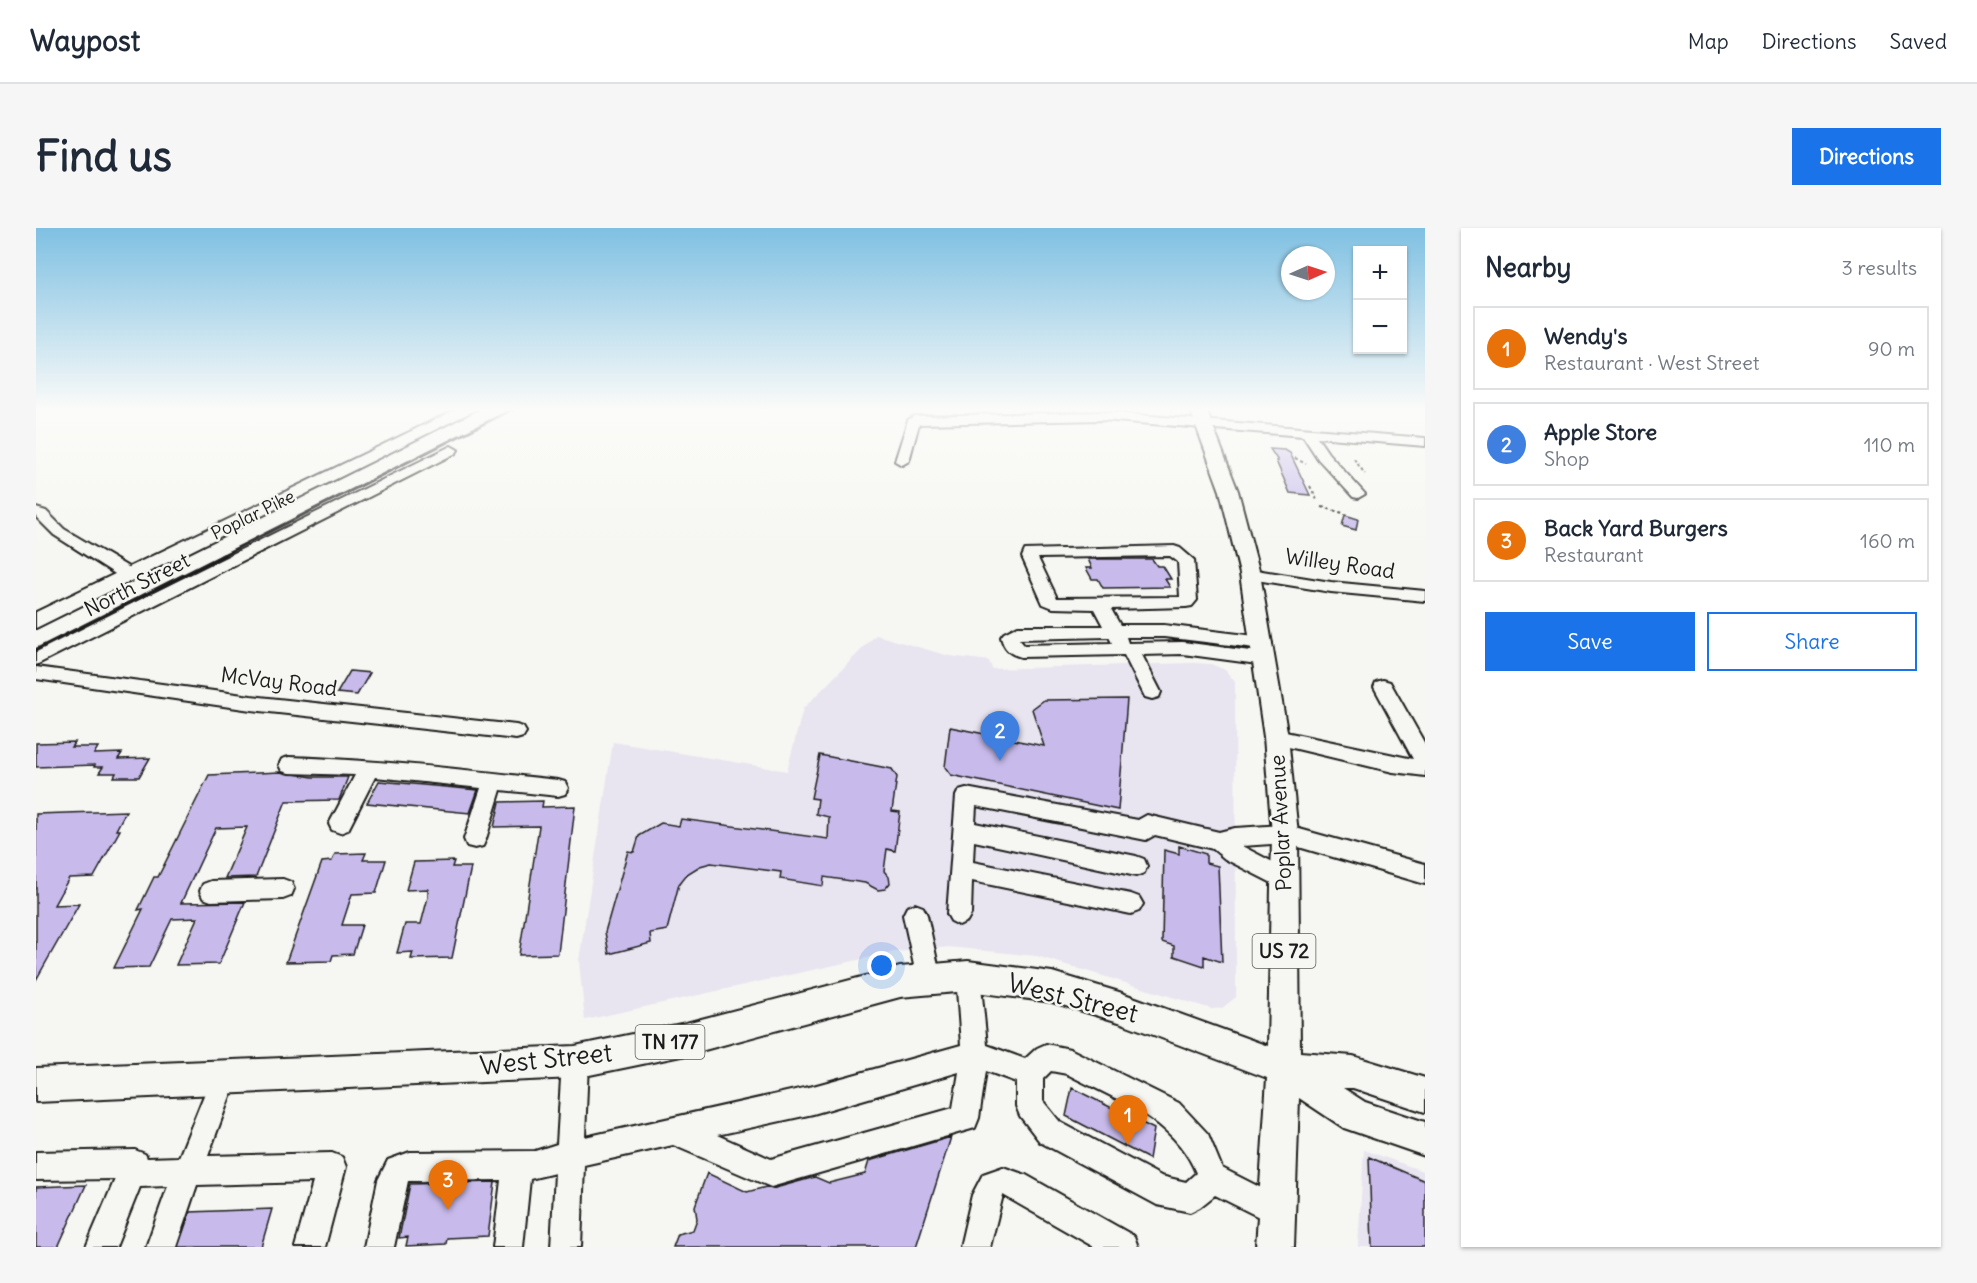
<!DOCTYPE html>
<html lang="en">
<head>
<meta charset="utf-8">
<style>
	:root { --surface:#fff; --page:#f6f6f7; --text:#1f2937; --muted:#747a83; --line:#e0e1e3; --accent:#1a73e8 }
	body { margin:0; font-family:Delius,sans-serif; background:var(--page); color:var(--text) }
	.controls { position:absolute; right:18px; top:18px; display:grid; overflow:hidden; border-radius:0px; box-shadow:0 2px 4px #0004 }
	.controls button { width:54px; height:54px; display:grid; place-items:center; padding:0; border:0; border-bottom:2px solid var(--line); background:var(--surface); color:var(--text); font:30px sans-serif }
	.compass { position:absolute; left:1245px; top:18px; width:54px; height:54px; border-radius:50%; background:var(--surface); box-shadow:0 2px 4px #0004; rotate:87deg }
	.you { position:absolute; left:846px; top:738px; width:21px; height:21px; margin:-15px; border:4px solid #fff; border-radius:50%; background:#1a73e8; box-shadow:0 0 0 9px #1a73e833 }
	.badge { display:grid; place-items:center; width:39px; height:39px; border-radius:50%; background:var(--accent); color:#fff; font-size:20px; font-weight:700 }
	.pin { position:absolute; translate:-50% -50px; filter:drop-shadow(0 2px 3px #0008) }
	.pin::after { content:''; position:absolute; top:32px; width:21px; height:18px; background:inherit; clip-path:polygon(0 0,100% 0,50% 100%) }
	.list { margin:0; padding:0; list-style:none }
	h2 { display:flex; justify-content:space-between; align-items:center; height:78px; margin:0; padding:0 24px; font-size:26px }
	h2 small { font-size:20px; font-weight:400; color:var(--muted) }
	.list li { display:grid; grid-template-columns:39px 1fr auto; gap:18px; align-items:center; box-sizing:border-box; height:84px; margin:0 12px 12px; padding:0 12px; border:2px solid var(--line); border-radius:0px }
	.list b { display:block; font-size:22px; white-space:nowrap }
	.list p { margin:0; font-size:20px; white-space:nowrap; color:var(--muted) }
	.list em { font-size:20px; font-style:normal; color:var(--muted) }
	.actions { display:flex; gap:12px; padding:18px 24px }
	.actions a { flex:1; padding:14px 0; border:2px solid var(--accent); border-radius:0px; text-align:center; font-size:21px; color:var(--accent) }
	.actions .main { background:var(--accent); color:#fff }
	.map { position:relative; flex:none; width:1389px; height:1019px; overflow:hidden; border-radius:0px }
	header { display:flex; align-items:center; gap:36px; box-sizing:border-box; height:84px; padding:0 30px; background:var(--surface); border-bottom:2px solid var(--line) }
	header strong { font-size:28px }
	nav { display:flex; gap:33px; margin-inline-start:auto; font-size:21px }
	.intro { display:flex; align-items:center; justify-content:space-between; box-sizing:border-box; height:144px; padding:0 36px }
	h1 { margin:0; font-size:42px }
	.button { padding:15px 27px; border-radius:0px; background:var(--accent); color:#fff; font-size:21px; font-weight:700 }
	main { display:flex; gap:36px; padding:0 36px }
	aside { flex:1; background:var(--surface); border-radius:0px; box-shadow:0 2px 4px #0004 }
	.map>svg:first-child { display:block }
	.built { fill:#e8e4f0 }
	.building { fill:#c8bbec; stroke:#1c1c1c; stroke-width:1.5 }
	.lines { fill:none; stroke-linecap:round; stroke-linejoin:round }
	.minor-casing { stroke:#1c1c1c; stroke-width:4 }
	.major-casing { stroke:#1c1c1c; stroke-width:4 }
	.path-far1 { stroke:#1c1c1c; stroke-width:2; stroke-dasharray:3 3; stroke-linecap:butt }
	.path { stroke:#1c1c1c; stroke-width:3; stroke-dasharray:4 4; stroke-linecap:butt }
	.minor { fill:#f6f6f2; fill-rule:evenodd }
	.major { fill:#f6f6f2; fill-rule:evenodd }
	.rail-far1 { stroke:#1c1c1c; stroke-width:3 }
	.rail { stroke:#1c1c1c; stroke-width:4 }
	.labels { text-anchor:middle; stroke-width:5; stroke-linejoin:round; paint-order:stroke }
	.far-street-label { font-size:18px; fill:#1c1c1c; stroke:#f6f6f2 }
	.shield { fill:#f6f6f2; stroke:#5d5d5c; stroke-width:1.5 }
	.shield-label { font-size:20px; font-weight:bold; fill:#1c1c1c }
	.street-label { font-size:21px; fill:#1c1c1c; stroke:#f6f6f2 }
	.near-street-label { font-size:26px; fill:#1c1c1c; stroke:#f6f6f2 }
</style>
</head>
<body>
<header>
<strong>Waypost</strong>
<nav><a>Map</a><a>Directions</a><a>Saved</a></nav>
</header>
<div class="intro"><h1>Find us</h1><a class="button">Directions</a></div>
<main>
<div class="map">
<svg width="1389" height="1019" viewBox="0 0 1389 1019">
	<rect width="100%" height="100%" fill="#f6f6f2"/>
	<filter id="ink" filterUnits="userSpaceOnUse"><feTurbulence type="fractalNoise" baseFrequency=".0167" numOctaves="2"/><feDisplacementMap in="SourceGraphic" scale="12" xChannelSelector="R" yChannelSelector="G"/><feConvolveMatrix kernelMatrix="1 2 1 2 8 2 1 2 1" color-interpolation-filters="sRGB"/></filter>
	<g filter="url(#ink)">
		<path class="built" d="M840 407 913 428 953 433 956 441 1158 435 1175 436 1189 442 1199 454 1200 769 1186 780 1176 781 1001 728 913 719 858 724 549 792 543 733 577 514 751 543 767 481Z
			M1328 922 1389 944V1019H1322Z"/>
		<path class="building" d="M1234 221 1249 222 1254 225 1274 267 1254 265 1240 233H1242Z
			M1309 287 1322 291 1320 302 1306 298Z
			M1052 331H1116L1121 338H1127L1135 351H1129L1134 359 1067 360 1062 351H1056L1050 340H1056Z
			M314 443 334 445 321 467 301 465Z
			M1091 471 1082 582 915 547 909 539 914 499 1008 518 996 481 1008 472Z
			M39 514 35 519H62L58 526 86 525 82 531 114 530 103 549H78L80 545H63L67 539H58L59 537 0 539V515Z
			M784 527 856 541 861 549 856 583 864 584 859 623 851 621 848 643 853 649 854 655 849 661 842 662 829 655 788 649 787 658 744 651 745 644 675 635 664 638 651 646 643 656 631 702 614 705 615 715 573 726 569 704 592 623 598 624 603 608 625 595 643 598 645 591 792 611 793 589 780 586 782 571 775 570Z
			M244 544 277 549H312L303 572 250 573 220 649 189 650 211 599 180 600 145 675 209 674 183 736 140 737 161 690 136 691 113 739 78 740 107 681 102 682 118 649H122L173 547Z
			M343 553 442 562 434 585 331 575Z
			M507 573 506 579 539 578 522 726 483 727 503 598 458 599 464 574Z
			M90 583 80 602H84L58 649 33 650 18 677 43 676 0 752V586Z
			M1143 618 1170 626V635L1182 638 1186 734 1168 728V738L1138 728V718L1126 714 1128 622 1143 626Z
			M330 625 327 632H350L340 665 316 666 306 697H326L317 726 297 727 295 733 250 734 286 634 296 633 299 626Z
			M418 633 416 639H435L416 730 375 731 377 724 361 725 369 696H385L392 669V661L370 662 378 634Z
			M1036 860 1118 901 1113 931 1030 888Z
			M915 909 880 1019H637L642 1006 657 1002 661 991 659 978 671 945 711 964 730 959 736 961 779 949 793 955 829 946 833 933Z
			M1333 929 1389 953V1019H1336Z
			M459 954 452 1008 411 1010 410 1016 370 1018 372 1009 363 1010 374 956Z
			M50 957 22 1019H0V959Z
			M236 981 225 1019H142L154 984Z"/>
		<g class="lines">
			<g class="minor-casing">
				<path id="minor" d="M1065 184 1389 210V218L1281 209 1292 225 1329 266 1322 270 1317 269 1282 231 1267 208 1065 192 883 196 873 233 866 237 859 233 872 192 878 188Z
					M415 218 422 222 420 225 0 437V423Z
					M0 280 10 283 28 301 99 343 101 347 99 351H87L18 307 0 289Z
					M1138 318 1144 320 1158 332 1161 372 1156 378 1150 379 1075 381 1084 397H1128L1227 409 1233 411 1236 415 1233 419 1227 421 1128 409H1090L1092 415 1147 414 1229 425 1235 427 1238 431 1235 435 1229 437 1147 426 1106 427 1125 464 1123 469 1116 471 1109 469 1088 427 985 429C973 426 968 421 965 409L968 405 982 398H1067L1058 381 1017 380 1007 376 986 329 989 322ZM1134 328 1142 334 1144 369 1021 370 1002 330ZM1073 409 1076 415 988 417 983 411Z
					M1214 341 1295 354 1389 363V373L1295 364 1208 350 1206 346 1208 342Z
					M0 439 215 468 480 497 487 499 490 504 487 509 480 511 215 482 0 451Z
					M1347 452 1354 454 1389 516V548L1357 544 1240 516 1233 514 1230 509 1233 504 1240 502 1377 531 1338 459 1340 454Z
					M253 529C343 532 433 542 522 552L529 554 532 560 529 566 522 568 465 562 450 611 447 618 439 620 431 618 428 611 445 560 339 549 312 602 304 605 296 602 293 596 319 547 253 545 246 543 243 537 246 531Z
					M930 560 1102 592 1111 587 1183 604 1199 600 1249 597 1389 636V656L1249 615 1206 618 1256 644 1259 651 1256 658 1248 661 1189 631 1177 621 1119 607 1110 612 940 578 939 595 1100 628 1108 631 1111 638 1108 645 1100 648 938 613 937 634 1095 666 1103 669 1107 676 1103 683 1095 686 936 653 935 686 931 693 923 697 915 693 911 686 920 568 923 562Z
					M247 651 255 654 258 661 255 668 247 671 175 673 167 670 164 663 167 656 175 653Z
					M879 676 887 679 891 687 905 751 902 759 893 763 884 759 881 751 867 687 871 679Z
					M932 736 941 740 944 748 951 817 989 831 1001 820 1010 816 1034 821 1143 875 1172 906 1186 940 1251 973 1256 983 1251 993 1241 998 1179 967 1164 979 1154 984 1121 977 1004 914 984 888 980 878V854L950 843 943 890 939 900 735 959 637 917 548 937 545 1019H515L519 945 494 951 487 1019H457L465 952 372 953 358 1019H328L342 952 352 932 374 924 499 923 521 916 526 834 530 825 539 821 548 825 552 834 549 909 777 858 925 817 920 748 923 740ZM1015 843 1031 846C1080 872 1138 890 1160 945L1150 954 1125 948 1024 894 1007 873V851ZM923 844 917 880 735 931 681 907 777 886Z
					M188 836 197 840 201 849 172 928 296 925 306 929 310 939 289 1019H259L277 954 161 957 140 1019H110L132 958 104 959 80 1019H50L79 951 0 952V924L99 922 109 926 111 930 143 929 179 840Z
					M967 939 990 947 1098 1008 1102 1019H1058L967 967 954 1019H924L936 967 947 946Z"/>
			</g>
			<g class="major-casing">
				<path id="major" d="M421 181H441L0 400V384Z
					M1154 181H1170L1202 263 1224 346 1252 509 1262 606 1264 824 1317 828 1389 850V884L1317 860H1307L1329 874 1389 894V928L1308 900 1263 870 1258 1019H1220L1231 850 1083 794 1016 774 932 763 864 769 650 827 539 850 0 874V840L539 818 650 795 864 739 932 733 1016 744 1083 764 1232 818 1236 606 1228 509 1204 346 1184 263Z"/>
			</g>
			<path class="path-far1" d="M1259 230 1270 236
				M1318 231 1329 246
				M1274 258 1281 272
				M1286 279 1307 285"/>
			<path class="path" d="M1319 341 1346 347"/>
			<use href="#minor" class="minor"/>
			<use href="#major" class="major"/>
			<path class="rail-far1" d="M185 328 477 181"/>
			<path class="rail" d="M0 422 188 327"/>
		</g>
	</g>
	<linearGradient id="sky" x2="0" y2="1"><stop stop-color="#7fc0e2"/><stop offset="0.56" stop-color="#fbfbf9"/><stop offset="1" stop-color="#fbfbf9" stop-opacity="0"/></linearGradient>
	<rect width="1389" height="324" fill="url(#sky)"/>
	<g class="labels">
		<g class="far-street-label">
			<text transform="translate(217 287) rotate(-26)" y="6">Poplar Pike</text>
		</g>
		<g class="shield">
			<rect x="1216.5" y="706" width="63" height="34" rx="4.5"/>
			<rect x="599.5" y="797" width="69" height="34" rx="4.5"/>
		</g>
		<g class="shield-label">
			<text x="1248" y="730">US 72</text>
			<text x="634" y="821">TN 177</text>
		</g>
		<g class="street-label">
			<text transform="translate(1304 336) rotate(8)" y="7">Willey Road</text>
			<text transform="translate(101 357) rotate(-27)" y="7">North Street</text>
			<text transform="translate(243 454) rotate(7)" y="7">McVay Road</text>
			<text transform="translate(1245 595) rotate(-93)" y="7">Poplar Avenue</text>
		</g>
		<g class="near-street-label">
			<text transform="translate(1037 770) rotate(14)" y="9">West Street</text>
			<text transform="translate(510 831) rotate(-6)" y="9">West Street</text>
		</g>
	</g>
</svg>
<div class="controls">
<button>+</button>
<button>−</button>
</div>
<svg class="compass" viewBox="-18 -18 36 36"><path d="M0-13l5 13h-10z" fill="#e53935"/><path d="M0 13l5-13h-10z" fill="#747a83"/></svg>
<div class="you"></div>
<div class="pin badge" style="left:1092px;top:917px;background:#e8710a">1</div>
<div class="pin badge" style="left:964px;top:533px;background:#3f7fe0">2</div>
<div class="pin badge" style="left:412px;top:982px;background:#e8710a">3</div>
</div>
<aside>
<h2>Nearby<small>3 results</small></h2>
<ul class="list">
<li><span class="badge" style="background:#e8710a">1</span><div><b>Wendy's</b><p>Restaurant · West Street</p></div><em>90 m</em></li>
<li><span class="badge" style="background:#3f7fe0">2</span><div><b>Apple Store</b><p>Shop</p></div><em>110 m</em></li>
<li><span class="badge" style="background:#e8710a">3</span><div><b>Back Yard Burgers</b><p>Restaurant</p></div><em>160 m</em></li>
</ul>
<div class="actions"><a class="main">Save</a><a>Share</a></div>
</aside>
</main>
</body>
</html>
